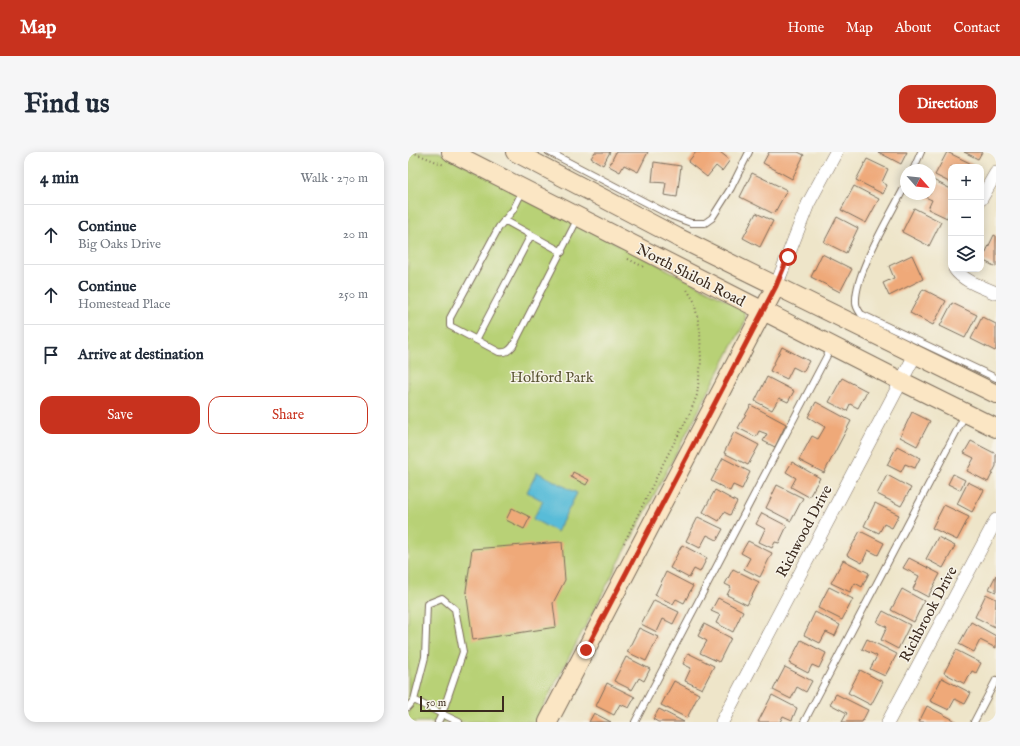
<!DOCTYPE html>
<html lang="en">
<head>
<meta charset="utf-8">
<style>
	:root { --surface:#fff; --page:#f6f6f7; --text:#1f2937; --muted:#747a83; --line:#e0e1e3; --accent:#c8321e }
	body { margin:0; font-family:"IM FELL English",serif; background:var(--page); color:var(--text) }
	.controls { position:absolute; right:12px; top:12px; display:grid; overflow:hidden; border-radius:8px; box-shadow:0 2px 10px #0003 }
	.controls button { width:36px; height:36px; display:grid; place-items:center; padding:0; border:0; border-bottom:1px solid var(--line); background:var(--surface); color:var(--text); font:20px sans-serif }
	.compass { position:absolute; left:492px; top:12px; width:36px; height:36px; border-radius:50%; background:var(--surface); box-shadow:0 2px 10px #0003; rotate:117deg }
	.scale { position:absolute; left:12px; bottom:10px; width:84px; box-sizing:border-box; padding-left:4px; border:2px solid #3b2a1e; border-top:0; font-size:11px; line-height:14px; white-space:nowrap; color:#3b2a1e; -webkit-text-stroke:3px #f7f3e8; paint-order:stroke }
	.stop { position:absolute; width:12px; height:12px; margin:-9px; border:3px solid #c8321e; border-radius:50%; background:#fff }
	.stop.end { background:#c8321e; border-color:#fff; box-shadow:0 1px 4px #0008 }
	.list { margin:0; padding:0; list-style:none }
	h2 { display:flex; justify-content:space-between; align-items:center; height:52px; margin:0; padding:0 16px; font-size:17px }
	h2 small { font-size:13px; font-weight:400; color:var(--muted) }
	.list li { display:grid; grid-template-columns:26px 1fr auto; gap:12px; align-items:center; box-sizing:border-box; height:60px; padding:0 16px; border-top:1px solid var(--line) }
	.list b { display:block; font-size:15px; white-space:nowrap }
	.list p { margin:0; font-size:13px; white-space:nowrap; color:var(--muted) }
	.list em { font-size:13px; font-style:normal; color:var(--muted) }
	.actions { display:flex; gap:8px; padding:12px 16px }
	.actions a { flex:1; padding:9px 0; border:1px solid var(--accent); border-radius:12px; text-align:center; font-size:14px; color:var(--accent) }
	.actions .main { background:var(--accent); color:#fff }
	.icon { flex:none; width:22px; height:22px; fill:none; stroke:currentColor; stroke-width:2; stroke-linecap:round; stroke-linejoin:round }
	.map { position:relative; flex:none; width:588px; height:570px; overflow:hidden; border-radius:12px }
	header { display:flex; align-items:center; gap:24px; box-sizing:border-box; height:56px; padding:0 20px; background:var(--accent); color:#fff }
	header strong { font-size:19px }
	nav { display:flex; gap:22px; margin-inline-start:auto; font-size:14px }
	.intro { display:flex; align-items:center; justify-content:space-between; box-sizing:border-box; height:96px; padding:0 24px }
	h1 { margin:0; font-size:28px }
	.button { padding:10px 18px; border-radius:12px; background:var(--accent); color:#fff; font-size:14px; font-weight:700 }
	main { display:flex; gap:24px; padding:0 24px }
	aside { flex:1; background:var(--surface); border-radius:12px; box-shadow:0 2px 10px #0003 }
	.map>svg:first-child { display:block }
	.green { fill:#b8d176; stroke:#7a7e4a }
	.water { fill:#59bcd8; stroke:#4a737b }
	.building { fill:#efa979 }
	.lines { fill:none; stroke-linecap:round; stroke-linejoin:round }
	.lane-casing { stroke:#7a6b5a; stroke-width:8 }
	.street-casing { stroke:#7a6b5a; stroke-width:14 }
	.secondary-casing { stroke:#7a6b5a; stroke-width:20 }
	.path { stroke:#7a6b5a; stroke-width:2; stroke-dasharray:1 3; stroke-linecap:butt }
	.lane { stroke:#fff; stroke-width:6 }
	.street { stroke:#fff; stroke-width:13 }
	.secondary { stroke:#fbe6c4; stroke-width:18 }
	.route { stroke:#c8321e; stroke-width:5 }
	.labels { text-anchor:middle; stroke-width:3; stroke-linejoin:round; paint-order:stroke }
	.street-label { font-size:15px; fill:#3b2a1e; stroke:#f7f3e8 }
	.park-label { font-size:15px; fill:#5a5434; stroke:#f7f3e8 }
</style>
</head>
<body>
<header>
<strong>Map</strong>
<nav><a>Home</a><a>Map</a><a>About</a><a>Contact</a></nav>
</header>
<div class="intro"><h1>Find us</h1><a class="button">Directions</a></div>
<main>
<aside>
<h2>4 min<small>Walk · 270 m</small></h2>
<ul class="list">
<li><svg class="icon" aria-label="ahead" viewBox="0 0 24 24"><path d="M12 20V5M6 11l6-6 6 6"/></svg><div><b>Continue</b><p>Big Oaks Drive</p></div><em>20 m</em></li>
<li><svg class="icon" aria-label="ahead" viewBox="0 0 24 24"><path d="M12 20V5M6 11l6-6 6 6"/></svg><div><b>Continue</b><p>Homestead Place</p></div><em>250 m</em></li>
<li><svg class="icon" aria-label="arrive" viewBox="0 0 24 24"><path d="M6 21V4h12l-3 4 3 4H6"/></svg><div><b>Arrive at destination</b></div></li>
</ul>
<div class="actions"><a class="main">Save</a><a>Share</a></div>
</aside>
<div class="map">
<svg width="588" height="570" viewBox="0 0 588 570">
	<rect width="100%" height="100%" fill="#f7f3e8"/>
	<filter id="ink" filterUnits="userSpaceOnUse"><feTurbulence type="fractalNoise" baseFrequency=".025" numOctaves="2"/><feDisplacementMap in="SourceGraphic" scale="8" xChannelSelector="R" yChannelSelector="G"/><feConvolveMatrix kernelMatrix="1 2 1 2 8 2 1 2 1" color-interpolation-filters="sRGB"/></filter>
	<filter id="wash" filterUnits="userSpaceOnUse"><feTurbulence type="fractalNoise" baseFrequency=".012" numOctaves="4" result="noise"/><feDisplacementMap in="SourceGraphic" scale="16" xChannelSelector="R" yChannelSelector="G"/><feGaussianBlur stdDeviation="0.9" result="paint"/><feColorMatrix in="noise" values="0 0 0 0 0 0 0 0 0 0 0 0 0 0 0 0 0 1.4 0 .05"/><feComposite in="paint" operator="in"/></filter>
	<g filter="url(#wash)">
		<rect width="100%" height="100%" fill="#eee5c9"/>
		<path class="green" d="M0 0H31L332 155C337 160 338 163 337 170L127 570H0Z"/>
		<path class="water" d="M129 320 169 341 149 380 125 367 135 349 119 340Z"/>
		<g id="blocks">
			<path class="building" d="M187 0H202L195 13 183 6Z
				M208 0H240L230 20 216 13 212 20 201 14Z
				M288 0H312L322 8 314 19 308 14 299 25 280 10Z
				M361 0H390L396 3 384 27 355 11Z
				M470 0H499L493 12Z
				M539 0 566 13 565 15H543V31L527 23Z
				M556 0H574L570 7Z
				M459 7 480 17 474 30 479 33 475 42 448 28Z
				M246 10 273 14 269 45 256 43 258 31 244 30Z
				M344 21 379 38 366 62 332 45Z
				M525 28 543 37V58L539 66 520 57 524 48 517 45 518 42H522V34Z
				M446 34 471 47 458 71 433 58Z
				M506 56 533 70 521 94 494 80Z
				M348 61 365 69 352 95 335 86Z
				M429 65 450 76 438 101 416 90Z
				M586 83 588 84V115L574 108Z
				M414 102 444 117 432 140 403 125Z
				M504 103 515 127 481 144 475 131 486 126 481 114Z
				M515 137 538 149 525 173 502 161Z
				M544 151 569 163 557 186 532 174Z
				M574 165 588 172V197L587 199 563 187Z
				M374 195 401 209 395 220 385 215 379 227 362 219Z
				M359 225 386 239 380 250 371 246 364 258 347 249Z
				M434 226 459 239 450 256 442 252 439 259 421 250Z
				M408 250 443 269 416 321 391 308 404 284 410 287 417 275 400 265Z
				M343 253 378 272 367 295 355 289 359 282 351 279 348 285 330 276Z
				M504 260 522 269 509 294 492 285Z
				M326 280 351 293 340 313 316 301Z
				M563 289 588 302V314L580 330 559 319 566 306 556 301Z
				M489 294 512 306 507 316 497 312 493 320 479 313Z
				M315 306 342 320 334 337 325 333 322 339 303 329Z
				M384 310 412 326 401 345 383 335 388 326 378 320Z
				M165 320 181 328 178 333 163 325Z
				M545 322 557 328 552 338 540 332Z
				M479 323 503 336 493 354 469 342Z
				M560 330 576 338 564 360 549 352Z
				M369 333 395 346 383 369 358 356Z
				M307 338 329 350 322 363 316 360 311 369 295 360Z
				M467 351 491 363 484 376 476 372 471 381 456 374Z
				M536 353 561 365 549 388 524 376Z
				M104 356 122 365 116 377 98 368Z
				M354 361 379 374 371 391 367 390 364 396 351 390 357 377 348 372Z
				M290 365 315 377 309 388 299 383 292 396 278 389Z
				M452 379 476 391 470 403 460 398 454 411 439 403Z
				M530 385 547 394 535 416 518 407Z
				M340 389 364 401 352 425 336 417 342 406 333 401Z
				M154 390 157 428 145 451 148 475 65 488 58 439 64 397Z
				M274 393 299 406 292 420 286 417 281 426 262 416Z
				M501 406 532 422 520 445 505 437 511 424 495 416Z
				M435 408 461 421 454 435 447 431 442 440 423 431Z
				M325 417 351 430 339 453 319 443 323 435 317 432Z
				M258 420 285 434 276 451 268 447 265 452 247 443Z
				M588 423V440L581 437Z
				M421 435 445 447 434 468 410 456Z
				M494 437 516 449 506 470 483 458Z
				M578 442 588 447 587 475 567 465Z
				M310 446 335 459 325 480 308 471 312 463 303 459Z
				M246 448 271 460 265 472 255 467 249 480 233 472Z
				M475 459 502 473 490 497 473 488 479 475 469 470Z
				M407 460 432 473 427 484 418 480 412 491 396 483Z
				M563 470 588 484V496L572 488 566 500 551 492Z
				M296 472 323 486 311 510 292 501 299 489 290 484Z
				M231 476 250 485 238 509 219 500Z
				M459 487 489 502 477 524 462 517 469 504 454 497Z
				M393 488 418 501 411 516 404 513 400 521 381 511Z
				M548 498 573 511 568 521 564 519 557 532 536 521Z
				M280 501 306 514 294 537 277 529 283 516 275 512Z
				M218 505 242 517 236 529 231 526 224 538 206 529Z
				M377 515 404 529 398 540 389 535 383 547 365 538Z
				M452 518 475 530 463 553 440 541Z
				M534 526 563 541 557 552 547 547 541 558 522 549Z
				M266 529 291 542 279 566 253 553Z
				M199 531 227 545 221 556 212 552 206 563 188 554Z
				M428 542 460 558 454 570H434L439 561 422 552Z
				M364 543 389 556 384 568 375 564 372 570H350Z
				M519 554 550 570H511Z
				M251 557 276 570H250L245 567Z
				M186 561 203 570H181Z"/>
		</g>
	</g>
	<g filter="url(#ink)">
		<use href="#blocks" fill-opacity="0" stroke="#7a6b5a" stroke-width="1"/>
		<g class="lines">
			<g class="lane-casing">
				<path id="lane" d="M141 0 264 64 283 71H297L304 66 323 36 341 0
					M505 18 513 0
					M498 32C484 61 446 121 448 151 448 155 451 159 453 162L588 226
					M115 38 105 58 91 75 42 166V174L46 176 91 200C98 201 101 199 105 194L170 66
					M96 68 154 100
					M68 188 123 83
					M0 555 6 548
					M30 570 34 562 6 548 17 505 19 452 34 446 47 457 55 500 34 562 51 570
					M227 570 423 196
					M396 570 557 263
					M566 570 588 528"/>
			</g>
			<g class="street-casing">
				<path id="street" d="M573 47 588 21
					M547 117C555 129 575 135 588 141
					M368 134 400 52 428 0
					M314 570 507 203
					M480 570 588 368"/>
			</g>
			<g class="secondary-casing">
				<path id="secondary" d="M43 0 493 229 588 276
					M107 0 269 85 588 242
					M140 570 368 134"/>
			</g>
			<path class="path" d="M4 0 36 13
				M220 107 236 115
				M216 391 258 306 282 261 289 243 293 210 292 178 286 149 278 136"/>
			<use href="#lane" class="lane"/>
			<use href="#street" class="street"/>
			<use href="#secondary" class="secondary"/>
		</g>
	</g>
	<g class="lines" filter="url(#ink)">
		<path class="route" d="M178 498 368 134 380 105"/>
	</g>
	<g class="labels">
		<g class="street-label">
			<text transform="translate(283 123) rotate(27)" y="5">North Shiloh Road</text>
			<text transform="translate(396 379) rotate(-62)" y="5">Richwood Drive</text>
			<text transform="translate(520 462) rotate(-62)" y="5">Richbrook Drive</text>
		</g>
		<g class="park-label">
			<text x="144" y="230">Holford Park</text>
		</g>
	</g>
</svg>
<div class="controls">
<button>+</button>
<button>−</button>
<button><svg class="icon" aria-label="layers" viewBox="0 0 24 24"><path d="M12 4l9 5-9 5-9-5zM3 14l9 5 9-5"/></svg></button>
</div>
<svg class="compass" viewBox="-18 -18 36 36"><path d="M0-13l5 13h-10z" fill="#e53935"/><path d="M0 13l5-13h-10z" fill="#747a83"/></svg>
<div class="scale">50 m</div>
<div class="stop" style="left:380px;top:105px"></div>
<div class="stop end" style="left:178px;top:498px"></div>
</div>
</main>
</body>
</html>
